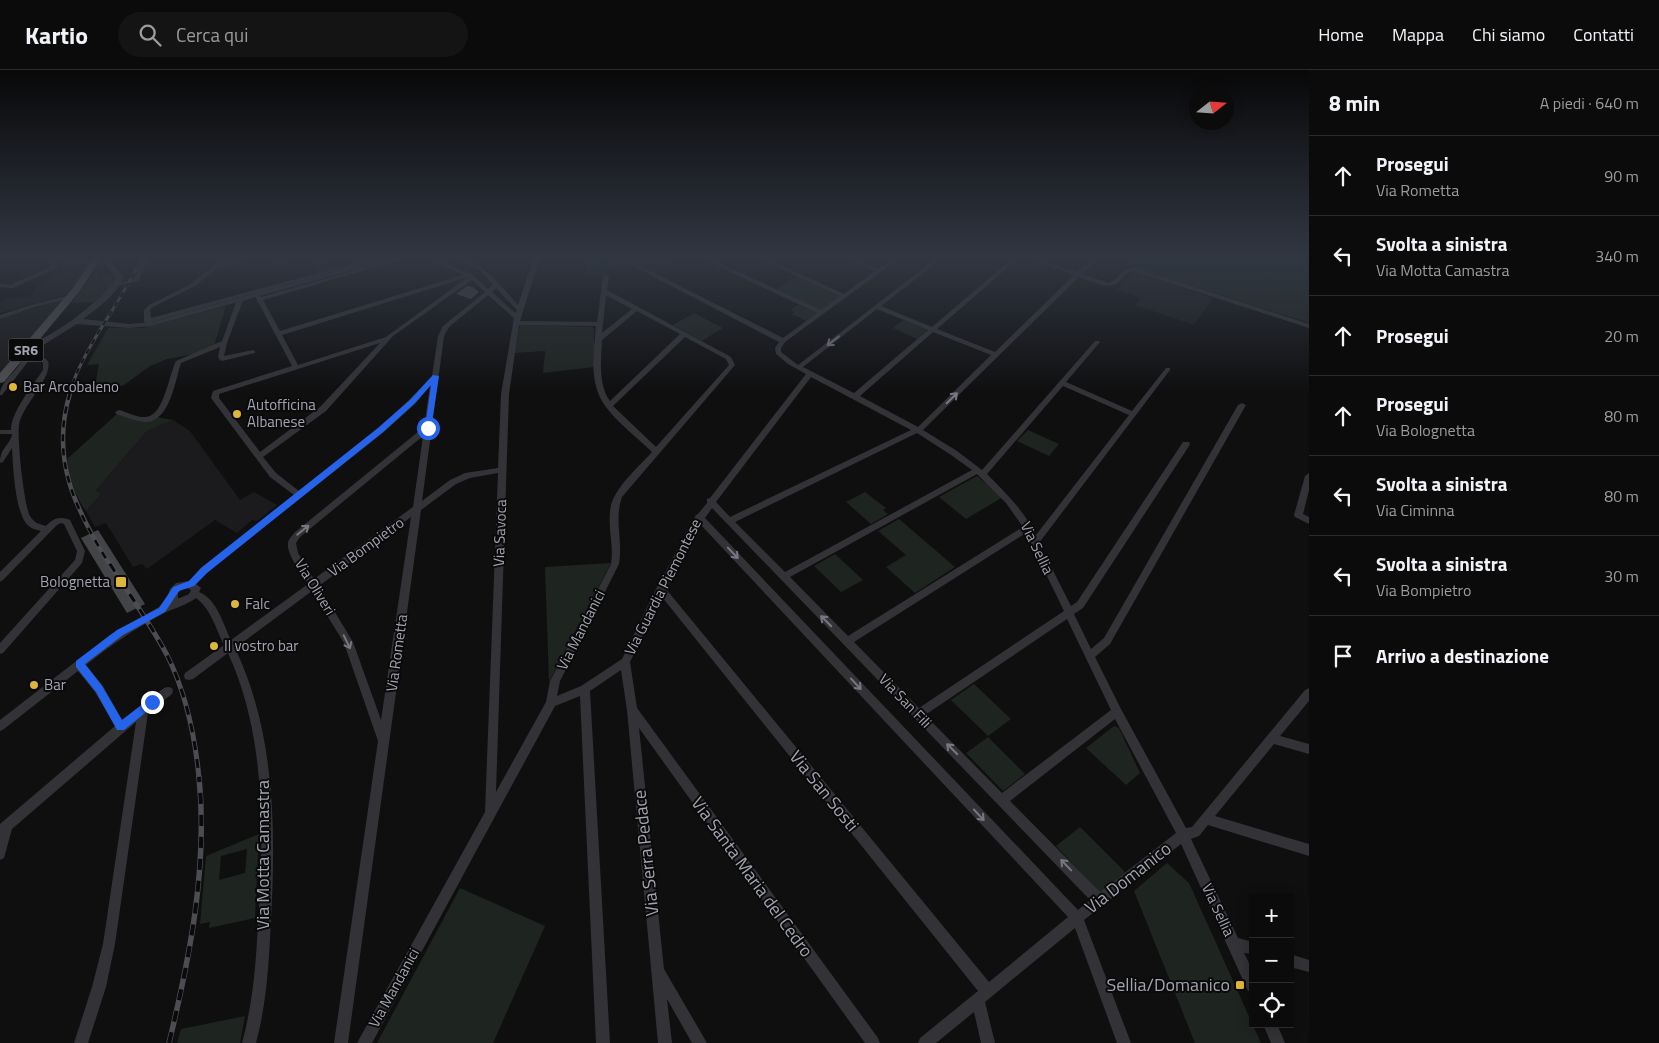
<!DOCTYPE html>
<html lang="it">
<head>
<meta charset="utf-8">
<style>
	:root { --surface:#0b0b0c; --page:#141415; --text:#f1f3f6; --muted:#9a9b9d; --line:#2b2b2d }
	body { margin:0; font-family:"Titillium Web",sans-serif; background:var(--page); color:var(--text) }
	.controls { position:absolute; right:15px; bottom:15px; display:grid; overflow:hidden; border-radius:0px; box-shadow:0 2px 12px #0003 }
	.controls button { width:45px; height:45px; display:grid; place-items:center; padding:0; border:0; border-bottom:1px solid var(--line); background:var(--surface); color:var(--text); font:25px sans-serif }
	.compass { position:absolute; left:1189px; top:15px; width:45px; height:45px; border-radius:50%; background:var(--surface); box-shadow:0 2px 12px #0003; rotate:73deg }
	.stop { position:absolute; width:15px; height:15px; margin:-11px; border:4px solid #2563eb; border-radius:50%; background:#fff }
	.stop.end { background:#2563eb; border-color:#fff; box-shadow:0 1px 5px #0008 }
	.list { margin:0; padding:0; list-style:none }
	h2 { display:flex; justify-content:space-between; align-items:center; height:65px; margin:0; padding:0 20px; font-size:21px }
	h2 small { font-size:16px; font-weight:400; color:var(--muted) }
	.list li { display:grid; grid-template-columns:32px 1fr auto; gap:15px; align-items:center; box-sizing:border-box; height:80px; padding:0 20px; border-top:1px solid var(--line) }
	.list b { display:block; font-size:19px; white-space:nowrap }
	.list p { margin:0; font-size:16px; white-space:nowrap; color:var(--muted) }
	.list em { font-size:16px; font-style:normal; color:var(--muted) }
	.icon { flex:none; width:28px; height:28px; fill:none; stroke:currentColor; stroke-width:2; stroke-linecap:round; stroke-linejoin:round }
	.map { position:relative; flex:none; width:1309px; height:973px; overflow:hidden }
	header { display:flex; align-items:center; gap:30px; box-sizing:border-box; height:70px; padding:0 25px; background:var(--surface); border-bottom:1px solid var(--line) }
	header strong { font-size:24px }
	nav { display:flex; gap:28px; margin-inline-start:auto; font-size:18px }
	.search { width:350px; height:45px; background:var(--page); display:flex; align-items:center; gap:12px; box-sizing:border-box; padding:0 18px; border-radius:28px; color:var(--muted); font-size:19px }
	main { display:flex }
	aside { flex:1; background:var(--surface) }
	.map>svg:first-child { display:block }
	.built { fill:#1b1b1d }
	.green { fill:#1e241f; fill-rule:evenodd }
	.building { fill:#434448 }
	.lines { fill:none; stroke-linecap:round; stroke-linejoin:round }
	.minor { fill:#333337; fill-rule:evenodd }
	.tertiary { fill:#333337; fill-rule:evenodd }
	.primary { fill:#4d4e53; fill-rule:evenodd }
	.rail-far3-casing { stroke:#4c4d52; stroke-width:3 }
	.rail-far2-casing { stroke:#4c4d52; stroke-width:4.5 }
	.rail-far1-casing { stroke:#4c4d52; stroke-width:5 }
	.rail-casing { stroke:#4c4d52; stroke-width:5.5 }
	.rail-far3 { stroke:#0a0a0b; stroke-width:2; stroke-dasharray:5.5; stroke-linecap:butt }
	.rail-far2 { stroke:#0a0a0b; stroke-width:2.5; stroke-dasharray:7; stroke-linecap:butt }
	.rail-far1 { stroke:#0a0a0b; stroke-width:3; stroke-dasharray:9; stroke-linecap:butt }
	.rail { stroke:#0a0a0b; stroke-width:4; stroke-dasharray:11; stroke-linecap:butt }
	.oneway { stroke:#767780 }
	.route { fill:#2563eb }
	.poi-dot { fill:#deb739; stroke:#0a0a0b; stroke-width:2 }
	.labels { text-anchor:middle; stroke-width:4; stroke-linejoin:round; paint-order:stroke }
	.shield { fill:#0a0a0b; stroke:#74767e; stroke-width:1 }
	.shield-label { font-size:14px; font-weight:bold; fill:#a2a4b0 }
	.poi-label { font-size:15px; fill:#a2a4b0; stroke:#0a0a0b; text-anchor:start }
	.street-label { font-size:15px; fill:#a2a4b0; stroke:#0a0a0b }
	.near-street-label { font-size:18px; fill:#a2a4b0; stroke:#0a0a0b }
	.near-poi-label { font-size:18px; fill:#a2a4b0; stroke:#0a0a0b; text-anchor:end }
</style>
</head>
<body>
<header>
<strong>Kartio</strong>
<div class="search"><svg class="icon" aria-label="search" viewBox="0 0 24 24"><circle cx="10" cy="10" r="6"/><path d="M15 15l6 6"/></svg>Cerca qui</div>
<nav><a>Home</a><a>Mappa</a><a>Chi siamo</a><a>Contatti</a></nav>
</header>
<main>
<div class="map">
<svg width="1309" height="973" viewBox="0 0 1309 973">
	<rect width="100%" height="100%" fill="#0f0f10"/>
	<path class="built" d="M54 187H94L69 224 0 243V233L5 229 29 227 38 216 63 200 62 195Z
		M1133 201 1213 228 1194 255 1135 235 1140 228 1117 220Z
		M63 230 0 305V248Z
		M173 350 190 361 240 430 254 422 277 435 257 451 252 450 237 463 215 450 147 499 142 494 133 497 106 453 95 457 86 441 101 424 96 420 147 361Z"/>
	<path class="green" d="M269 187H328L335 198 317 203 307 188 274 197Z
		M590 187 603 194 613 187 625 193 614 199 608 197 604 206H585L587 188Z
		M624 187H687L681 190 677 189 655 202Z
		M1135 187H1309V253L1127 195Z
		M96 201 100 207 115 204 119 209 97 232 71 233Z
		M797 206 842 226 820 241 775 220Z
		M798 235 817 243 806 251 792 244 794 243 791 239Z
		M226 236 214 276 195 284 167 289 150 296 124 315 94 321 99 294 87 295 108 258H142Z
		M694 243 723 258 702 271 673 255Z
		M903 250 927 260 917 269 893 258Z
		M520 255 592 257 594 260V297L543 303 545 281 514 283Z
		M117 344 148 351 157 347 173 350 147 361 96 420 101 424 86 441C76 428 68 406 67 389Z
		M1028 360 1059 374 1049 386 1017 371Z
		M977 406 1003 427 966 449 939 427Z
		M865 422 886 438 883 440 888 444 871 454 846 432Z
		M899 449 955 497 915 523 886 497 906 485 878 461Z
		M835 484 863 510 841 522 814 496Z
		M611 493 549 612 545 497Z
		M974 614 1011 649 988 666 951 630Z
		M1114 656 1119 658 1140 703 1126 715 1086 678Z
		M988 667 1025 704 1003 721 966 683Z
		M1080 757 1125 802 1100 823 1056 776Z
		M259 764 255 848 209 858 210 852 200 854 206 786ZM247 779 245 803 219 810 221 786Z
		M1167 793 1189 813 1261 973H1195L1134 821Z
		M460 818 545 856 493 973H377Z
		M245 946 240 973H177L181 959Z"/>
	<path class="building" d="M467 216 473 217 479 222 471 229 456 224Z
		M98 460 145 534 127 543 81 468Z"/>
	<g class="lines">
		<path class="minor" d="M45 187H51L58 194 54 199 13 218 0 217V213L10 215 50 197 52 194Z
			M144 187H150L138 211 116 216V214L134 209Z
			M224 187H230L222 194 251 187H260L216 199 195 216 153 237 150 240 151 248 378 187H387L151 252 150 255H146L144 251V240L149 235 191 214Z
			M401 187H410L263 230 280 261 463 205 424 187H431L473 205 488 219 493 215 480 200 451 187C480 186 501 216 518 235L534 187H540L520 251 597 252 603 207 606 205 609 207 607 220 731 287 735 295 622 427C614 449 623 471 619 494L560 611 557 626 581 616 622 589 656 519 696 445 698 444 707 433V429L710 428 806 304 788 294 776 284 775 278 779 272 616 187H623L783 268 817 243 699 187H706L821 240 840 226 756 187H763L844 224 875 201 843 187H850L878 199 895 187H901L785 272 781 278V282L798 295 938 187H944L881 236 932 257 1014 187H1020L937 259 995 282 1074 205 1024 187H1032L1077 202 1093 187H1099L1082 204 1109 213C1120 209 1119 200 1133 197L1309 254V258L1133 201C1127 202 1124 206 1120 211 1110 222 1092 211 1079 207L923 360 957 381 982 400 1095 271H1099L1100 272 1066 312 1132 341 1166 298H1170V300L1039 473 1071 536 1077 532 1183 372H1189L1190 374 1189 376 1083 538 1074 544 1091 579 1104 568 1238 335 1242 333 1246 335 1110 574 1095 587 1121 639 1186 758 1192 757 1305 620 1309 618V631L1280 666 1309 674V684L1274 674 1215 746 1309 774V786L1208 755 1199 766 1191 769 1238 868 1253 872V884L1244 883 1253 901V922L1248 921 1181 774 1084 850 1131 973H1117L1075 858 985 932 995 973H981L974 942 936 973H918L920 968 978 921 662 527 630 592 637 638 878 968 880 973H865L639 658 664 899 707 973H692L667 929 672 973H658L627 640 621 600 590 621 610 973H596L580 626 555 636 372 973H357L485 742 498 403 470 408 456 414 421 440 348 973H334L378 671 344 573 312 521 235 578C275 662 276 758 271 849 269 891 267 932 256 973H242C253 933 256 893 258 853 264 763 266 666 228 583L193 609 189 610 185 609 184 606 185 603 224 575C216 559 211 539 196 528 187 535 175 538 164 543 136 558 111 575 86 595L103 616 122 650 164 618 168 617 172 618 173 621 172 624 148 643 115 874 106 917 88 973H74L92 917 103 874 136 652 12 759 4 788 0 790V754L115 656 95 622 78 601 4 659 0 661V650L110 565 159 537 168 526 170 519 176 513 189 511 201 498 294 425 270 407 211 328 213 321 292 296 255 226 256 225H260L261 227ZM468 207 386 267 298 295 282 265ZM472 210 485 222 443 256 438 266 432 306 409 330 378 358 299 421 276 403 263 387 326 341 393 266ZM496 218 517 240 515 243 492 222ZM488 225 514 248 501 324 498 398 465 403 450 410 422 431 444 266 449 257ZM606 225 632 239 602 263ZM877 239 928 260 854 323 803 297ZM637 241 680 264 610 331C598 315 601 289 602 270ZM519 255 596 256C594 278 590 304 599 325 606 344 637 367 652 382 638 398 611 420 610 442 608 460 614 476 611 494L550 611 546 632 496 722 509 324ZM933 262 991 285 918 357 860 326ZM685 267 726 289 729 295 656 377 613 336ZM380 273 320 337 260 382 219 328V324ZM811 307 911 360 730 447 716 432ZM430 316 424 357 294 463C292 466 288 470 288 473 286 484 303 505 308 514L231 570C223 554 217 529 199 522L201 518 196 514 207 502 384 362 415 334ZM1063 316 1129 345 1036 465C1024 441 1006 423 987 404ZM917 363 951 385 972 400 785 502 735 452ZM423 366 413 437 314 509 298 483 296 473 300 467ZM977 404 1006 433 1023 457 848 566 790 507ZM712 438 1090 830 1078 840 705 448ZM411 447 381 650 353 572 319 516ZM700 454 1068 847 989 912 666 519ZM1026 463 1064 541 919 638 854 572ZM187 518 191 520 189 524 180 528H178V523L182 519ZM1067 549 1111 640 1002 723 925 645ZM1115 649 1176 763 1100 822 1010 731Z
			M70 225 73 227 72 228 35 237 0 249V245L31 235Z
			M240 228 243 230 227 273 224 286 253 280 255 281V283L222 291 220 290 218 287 220 277 181 293C175 311 170 350 147 352 137 352 126 347 116 344L115 342 119 340C127 342 137 348 146 347 164 346 169 304 176 291L222 271 237 230Z
			M31 275 33 276 36 281 48 291C53 308 22 335 19 355 17 369 24 436 30 446 34 453 39 454 46 456 54 448 59 446 70 450L85 481 82 493 3 583 0 584V573L75 490 77 481 64 454 61 453 57 455 3 510 0 512V502L41 461C38 460 32 459 30 457 15 448 13 395 12 378L3 392 0 393C0 377 10 376 12 364H0V360H11C11 342 33 315 43 300V293L32 284 27 293 2 325H0C0 312 15 303 21 292 25 286 25 279 31 275Z
			M1309 403V420L1303 444 1309 447V454L1295 447 1294 445 1305 406Z
			M1290 884 1309 890V902L1290 897Z
			M1263 954H1277L1285 973H1271Z"/>
		<path class="tertiary" d="M98 187H106L124 207C116 225 99 237 83 249L129 254 151 252 388 187H400L151 256 129 258 77 254 40 277 25 280V276C55 266 92 237 113 214L116 207Z"/>
		<path class="primary" d="M94 187H102L79 222 4 312 0 313V303L73 218Z"/>
		<g class="rail-far3-casing">
			<path id="rail-far3" d="M69 324C84 275 121 234 142 187"/>
		</g>
		<g class="rail-far2-casing">
			<path id="rail-far2" d="M70 323C50 389 75 439 110 495"/>
		</g>
		<g class="rail-far1-casing">
			<path id="rail-far1" d="M110 494C129 524 150 553 167 585 186 623 195 666 199 708"/>
		</g>
		<g class="rail-casing">
			<path id="rail" d="M169 973C190 886 208 796 199 707"/>
		</g>
		<use href="#rail-far3" class="rail-far3"/>
		<use href="#rail-far2" class="rail-far2"/>
		<use href="#rail-far1" class="rail-far1"/>
		<use href="#rail" class="rail"/>
	</g>
	<defs><path id="oneway-shaft" d="M-6 0H5M1.5-3L5.5 0L1.5 3" fill="none" stroke-width="1.6" stroke-linecap="round" stroke-linejoin="round" transform="scale(1.25)"/></defs>
	<g class="oneway">
		<use href="#oneway-shaft" transform="translate(833 271) rotate(142)"/>
		<use href="#oneway-shaft" transform="translate(952 328) rotate(-44)"/>
		<use href="#oneway-shaft" transform="translate(303 460) rotate(-39)"/>
		<use href="#oneway-shaft" transform="translate(733 483) rotate(46)"/>
		<use href="#oneway-shaft" transform="translate(826 551) rotate(-135)"/>
		<use href="#oneway-shaft" transform="translate(347 572) rotate(64)"/>
		<use href="#oneway-shaft" transform="translate(856 614) rotate(47)"/>
		<use href="#oneway-shaft" transform="translate(952 679) rotate(-135)"/>
		<use href="#oneway-shaft" transform="translate(979 745) rotate(47)"/>
		<use href="#oneway-shaft" transform="translate(1066 795) rotate(-134)"/>
	</g>
	<linearGradient id="sky" x2="0" y2="1"><stop stop-color="#080809"/><stop offset="0.58" stop-color="#313742"/><stop offset="1" stop-color="#313742" stop-opacity="0"/></linearGradient>
	<rect width="1309" height="323" fill="url(#sky)"/>
	<path class="route" d="M433 305 439 306 431 359 425 358 431 315 415 333 383 362 207 503 194 516 179 521 165 542 123 565 85 594 102 616 122 650 149 629H155V635L124 660H117L96 622 76 597V591L117 560 159 538 173 517 189 511 201 498 378 358 410 330Z"/>
	<g class="poi-dot">
		<circle cx="13" cy="317" r="5"/>
		<circle cx="237" cy="344" r="5"/>
		<rect x="115" y="506" width="12" height="12" rx="2.5"/>
		<circle cx="235" cy="534" r="5"/>
		<circle cx="214" cy="576" r="5"/>
		<circle cx="34" cy="615" r="5"/>
		<rect x="1235" y="910" width="10" height="10" rx="2.5"/>
	</g>
	<g class="labels">
		<rect class="shield" x="8.5" y="268.5" width="35" height="23" rx="4"/>
		<g class="shield-label">
			<text x="26" y="285">SR6</text>
		</g>
		<g class="poi-label">
			<text x="23" y="322">Bar Arcobaleno</text>
			<text x="247" y="340">Autofficina<tspan x="247" dy="17">Albanese</tspan></text>
			<text x="110" y="517" text-anchor="end">Bolognetta</text>
			<text x="245" y="539">Falc</text>
			<text x="224" y="581">Il vostro bar</text>
			<text x="44" y="620">Bar</text>
		</g>
		<g class="street-label">
			<text transform="translate(500 463) rotate(-88)" y="5">Via Savoca</text>
			<text transform="translate(366 477) rotate(-36)" y="5">Via Bompietro</text>
			<text transform="translate(1037 478) rotate(64)" y="5">Via Sellia</text>
			<text transform="translate(315 517) rotate(58)" y="5">Via Oliveri</text>
			<text transform="translate(663 517) rotate(-63)" y="5">Via Guardia Piemontese</text>
			<text transform="translate(581 560) rotate(-63)" y="5">Via Mandanici</text>
			<text transform="translate(397 583) rotate(-82)" y="5">Via Rometta</text>
			<text transform="translate(905 631) rotate(46)" y="5">Via San Fili</text>
			<text transform="translate(1218 840) rotate(65)" y="5">Via Sellia</text>
			<text transform="translate(394 918) rotate(-61)" y="5">Via Mandanici</text>
		</g>
		<g class="near-street-label">
			<text transform="translate(824 721) rotate(51)" y="6">Via San Sosti</text>
			<text transform="translate(646 783) rotate(-96)" y="6">Via Serra Pedace</text>
			<text transform="translate(263 785) rotate(-90)" y="6">Via Motta Camastra</text>
			<text transform="translate(752 807) rotate(54)" y="6">Via Santa Maria del Cedro</text>
			<text transform="translate(1128 808) rotate(-38)" y="6">Via Domanico</text>
		</g>
		<g class="near-poi-label">
			<text x="1230" y="921">Sellia/Domanico</text>
		</g>
	</g>
</svg>
<div class="controls">
<button>+</button>
<button>−</button>
<button><svg class="icon" aria-label="locate" viewBox="0 0 24 24"><circle cx="12" cy="12" r="6"/><path d="M12 2v4M12 18v4M2 12h4M18 12h4"/></svg></button>
</div>
<svg class="compass" viewBox="-18 -18 36 36"><path d="M0-13l5 13h-10z" fill="#e53935"/><path d="M0 13l5-13h-10z" fill="#9a9b9d"/></svg>
<div class="stop" style="left:428px;top:358px"></div>
<div class="stop end" style="left:152px;top:632px"></div>
</div>
<aside>
<h2>8 min<small>A piedi · 640 m</small></h2>
<ul class="list">
<li><svg class="icon" aria-label="ahead" viewBox="0 0 24 24"><path d="M12 20V5M6 11l6-6 6 6"/></svg><div><b>Prosegui</b><p>Via Rometta</p></div><em>90 m</em></li>
<li><svg class="icon" aria-label="left" viewBox="0 0 24 24"><path d="M17 20v-9H6M10 6l-5 5 5 5"/></svg><div><b>Svolta a sinistra</b><p>Via Motta Camastra</p></div><em>340 m</em></li>
<li><svg class="icon" aria-label="ahead" viewBox="0 0 24 24"><path d="M12 20V5M6 11l6-6 6 6"/></svg><div><b>Prosegui</b></div><em>20 m</em></li>
<li><svg class="icon" aria-label="ahead" viewBox="0 0 24 24"><path d="M12 20V5M6 11l6-6 6 6"/></svg><div><b>Prosegui</b><p>Via Bolognetta</p></div><em>80 m</em></li>
<li><svg class="icon" aria-label="left" viewBox="0 0 24 24"><path d="M17 20v-9H6M10 6l-5 5 5 5"/></svg><div><b>Svolta a sinistra</b><p>Via Ciminna</p></div><em>80 m</em></li>
<li><svg class="icon" aria-label="left" viewBox="0 0 24 24"><path d="M17 20v-9H6M10 6l-5 5 5 5"/></svg><div><b>Svolta a sinistra</b><p>Via Bompietro</p></div><em>30 m</em></li>
<li><svg class="icon" aria-label="arrive" viewBox="0 0 24 24"><path d="M6 21V4h12l-3 4 3 4H6"/></svg><div><b>Arrivo a destinazione</b></div></li>
</ul>
</aside>
</main>
</body>
</html>
